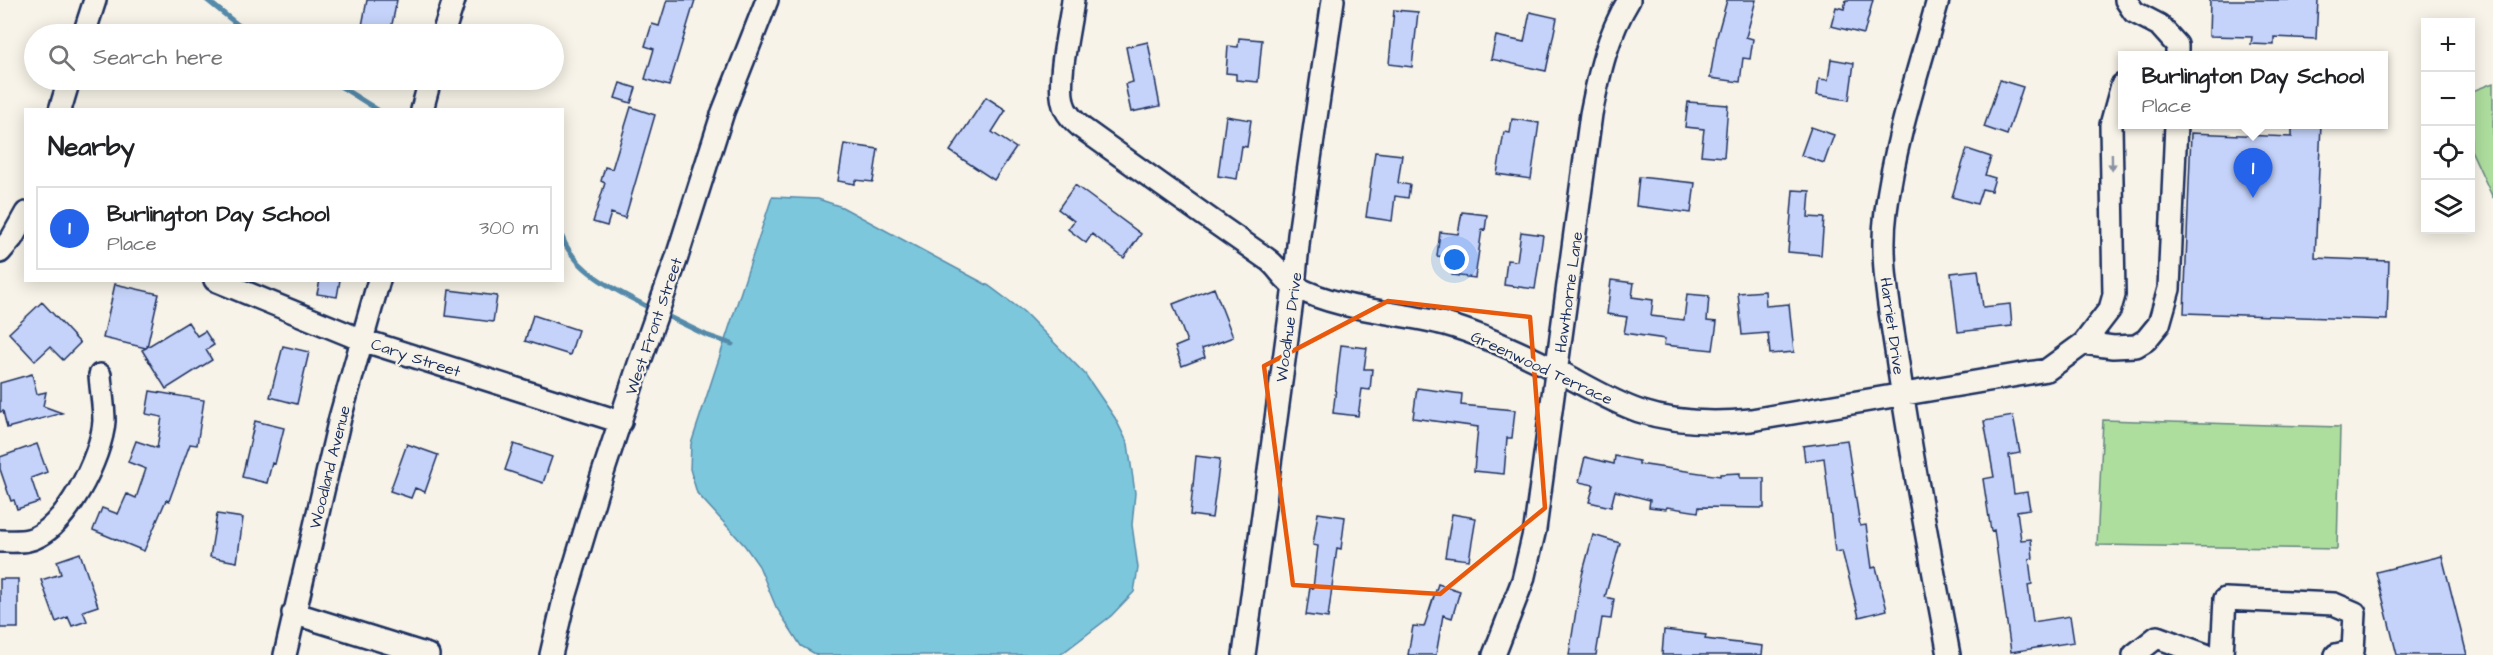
<!DOCTYPE html>
<html lang="en">
<head>
<meta charset="utf-8">
<style>
	:root { --surface:#fff; --page:#f6f6f6; --text:#202124; --muted:#757577; --line:#e0e0e0; --accent:#2563eb }
	body { margin:0; font-family:"Architects Daughter",sans-serif; background:var(--page); color:var(--text) }
	.controls { position:absolute; right:18px; top:18px; display:grid; overflow:hidden; border-radius:0px; box-shadow:0 3px 15px #0003 }
	.controls button { width:54px; height:54px; display:grid; place-items:center; padding:0; border:0; border-bottom:2px solid var(--line); background:var(--surface); color:var(--text); font:30px sans-serif }
	.you { position:absolute; left:1455px; top:260px; width:21px; height:21px; margin:-15px; border:4px solid #fff; border-radius:50%; background:#1a73e8; box-shadow:0 0 0 9px #1a73e833 }
	.badge { display:grid; place-items:center; width:39px; height:39px; border-radius:50%; background:var(--accent); color:#fff; font-size:20px; font-weight:700 }
	.pin { position:absolute; translate:-50% -50px; filter:drop-shadow(0 2px 3px #0008) }
	.pin::after { content:''; position:absolute; top:32px; width:21px; height:18px; background:inherit; clip-path:polygon(0 0,100% 0,50% 100%) }
	.popup { position:absolute; left:2118px; top:51px; width:270px; height:78px; box-sizing:border-box; display:grid; place-content:center; border-radius:0px; background:var(--surface); filter:drop-shadow(0 2px 4px #0005); font-size:20px; white-space:nowrap; color:var(--muted) }
	.popup b { font-size:22px; color:var(--text) }
	.popup::after { content:''; position:absolute; left:50%; top:100%; margin-left:-12px; border:12px solid transparent; border-top-color:var(--surface) }
	.list { margin:0; padding:0; list-style:none }
	h2 { display:flex; justify-content:space-between; align-items:center; height:78px; margin:0; padding:0 24px; font-size:26px }
	h2 small { font-size:20px; font-weight:400; color:var(--muted) }
	.list li { display:grid; grid-template-columns:39px 1fr auto; gap:18px; align-items:center; box-sizing:border-box; height:84px; margin:0 12px 12px; padding:0 12px; border:2px solid var(--line); border-radius:0px }
	.list b { display:block; font-size:22px; white-space:nowrap }
	.list p { margin:0; font-size:20px; white-space:nowrap; color:var(--muted) }
	.list em { font-size:20px; font-style:normal; color:var(--muted) }
	.icon { flex:none; width:33px; height:33px; fill:none; stroke:currentColor; stroke-width:2; stroke-linecap:round; stroke-linejoin:round }
	.map { position:relative; flex:none; width:2493px; height:655px; overflow:hidden }
	.search { position:absolute; background:var(--surface); box-shadow:0 3px 15px #0003; left:24px; top:24px; width:540px; height:66px; display:flex; align-items:center; gap:15px; box-sizing:border-box; padding:0 21px; border-radius:33px; color:var(--muted); font-size:22px }
	.panel { position:absolute; background:var(--surface); box-shadow:0 3px 15px #0003; left:24px; top:108px; width:540px; height:174px; border-radius:0px }
	.map>svg:first-child { display:block }
	.green { fill:#aede9e; stroke:#64867e; stroke-width:1.5 }
	.water { fill:#7cc7dc; stroke:#558aaa; stroke-width:1.5 }
	.lines { fill:none; stroke-linecap:round; stroke-linejoin:round }
	.stream { stroke:#558aaa; stroke-width:5 }
	.building { fill:#c5d3fa; stroke:#1b2f5e; stroke-width:1.5 }
	.minor-casing { stroke:#1b2f5e; stroke-width:26 }
	.minor { stroke:#f7f3e8; stroke-width:21 }
	.oneway { fill:#8991a3 }
	.marked { fill:none; stroke:#e8590c; stroke-width:4.5; stroke-linejoin:round }
	.labels { text-anchor:middle; stroke-width:4.5; stroke-linejoin:round; paint-order:stroke }
	.street-label { font-size:16px; fill:#1b2f5e; stroke:#f7f3e8 }
</style>
</head>
<body>
<div class="map">
<svg width="2493" height="655" viewBox="0 0 2493 655">
	<rect width="100%" height="100%" fill="#f7f3e8"/>
	<filter id="ink" filterUnits="userSpaceOnUse"><feTurbulence type="fractalNoise" baseFrequency=".0167" numOctaves="2"/><feDisplacementMap in="SourceGraphic" scale="12" xChannelSelector="R" yChannelSelector="G"/><feConvolveMatrix kernelMatrix="1 2 1 2 8 2 1 2 1" color-interpolation-filters="sRGB"/></filter>
	<g filter="url(#ink)">
		<path class="green" d="M2493 83V198L2471 150 2470 92Z
			M2103 420 2340 427 2337 549 2097 545Z"/>
		<path class="water" d="M772 197 818 199 842 207 989 286 1024 312 1085 374 1115 418 1128 444 1135 493 1132 525 1138 568 1134 592 1111 616 1060 655H817L801 646 776 607 759 566 745 546 697 493 690 469 691 444Z"/>
		<g class="lines">
			<path class="stream" d="M207 0 238 25 256 34
				M330 80 378 110
				M562 237C576 273 619 292 652 309
				M661 313 706 335 732 344"/>
		</g>
		<path class="building" d="M367 0H397L390 34 361 31Z
			M667 0H695L669 86 645 79 654 49 645 46 652 24 659 26Z
			M1727 0H1756L1746 37 1753 39 1750 59 1743 58 1740 82 1710 78 1717 36Z
			M1846 0H1873L1864 34 1831 26 1836 7 1844 9Z
			M2210 0H2318L2316 39 2274 37V45L2251 44 2252 37 2209 36Z
			M1394 10 1418 12 1412 67 1389 64Z
			M1530 12 1557 18 1546 71 1491 59 1496 36 1524 42Z
			M1239 38 1262 40 1258 82 1236 80V74L1226 73 1228 46 1238 47Z
			M1148 42 1160 106 1131 112 1125 84 1133 82 1126 47Z
			M1831 59 1854 63 1849 100 1817 95 1819 79 1828 80Z
			M2000 80 2023 87 2007 135 1984 127Z
			M620 83 636 88 631 103 615 98Z
			M986 97 1006 110 992 132 1016 148 994 180 950 151Z
			M1688 102 1728 105 1724 157 1701 155 1704 129 1685 127Z
			M631 107 655 115 625 218 611 213 607 226 593 222 605 183 601 181 605 167 612 169Z
			M1226 116 1251 120 1247 147 1242 146 1237 179 1218 176Z
			M1512 119 1539 123 1531 179 1497 174 1504 132 1510 133Z
			M2292 124H2321L2315 258 2389 261 2387 320 2184 313 2191 133 2292 137Z
			M1811 127 1834 135 1824 163 1801 155Z
			M844 144 878 149 873 182 855 180V184L838 181Z
			M1967 149 1991 157 1985 175 1995 178 1991 191 1982 189 1977 204 1952 197Z
			M1375 152 1402 155 1398 183 1410 185 1408 198 1395 196 1392 221 1366 217Z
			M1639 177 1695 183 1691 213 1636 206Z
			M1075 185 1141 234 1124 258 1092 234 1086 243 1068 229 1074 221 1058 209Z
			M1793 190 1810 191 1808 217 1824 218 1821 255 1788 252Z
			M1462 212 1487 215 1485 230 1482 229 1475 278 1452 275 1454 258 1437 256 1440 232 1458 234Z
			M1521 232 1543 235 1535 289 1504 285 1507 260 1517 261Z
			M1978 270 1983 307 2010 304 2012 326 1958 332 1951 273Z
			M320 280H340L337 297 317 294Z
			M1611 280 1634 283 1632 297 1653 300 1651 316 1684 320 1687 294 1709 296 1707 321 1717 322 1713 350 1664 345 1665 339 1624 333 1627 317 1607 314Z
			M115 284 159 294 147 347 188 322 197 336 205 331 214 345 206 350 212 360 166 389 142 350 146 348 103 338Z
			M1214 288 1233 337 1202 349 1205 357 1182 366 1175 347 1187 342 1173 304Z
			M449 290 497 296 493 322 446 316Z
			M1765 291 1766 306 1789 304 1794 352 1770 354 1768 333 1742 335 1738 293Z
			M42 302 80 343 63 360 50 347 35 361 9 333Z
			M533 315 578 330 570 355 525 341Z
			M1341 345 1367 348 1364 369H1372L1370 390 1362 389 1358 416 1333 413Z
			M283 346 309 352 297 404 270 397Z
			M32 374 37 394 46 392 43 406 62 413 7 428 3 411 0 412V383Z
			M1417 388 1462 394 1461 405 1515 410 1512 438H1507L1504 474 1474 471 1478 427 1413 418Z
			M150 391 204 400 197 445 190 444 169 501 166 500 144 551 93 530 102 508 118 514 127 494 136 498 146 469 128 462 136 441 157 448 162 417 146 414Z
			M2013 416 2020 453 2009 455 2014 494 2027 492 2030 509 2017 511 2021 540 2031 539 2033 558 2029 559 2032 584 2028 585 2033 622 2070 616 2074 642 2011 652 1994 530 1991 531 1983 479 1994 477 1984 421Z
			M255 421 284 428 275 464 272 463 267 483 242 477Z
			M1847 440 1860 526 1866 525 1872 568 1876 567 1887 610 1859 617 1842 551 1835 552 1824 458 1805 461 1803 446Z
			M37 444 47 472 31 478 39 502 17 509 14 500 11 501 0 469V457Z
			M407 444 438 455 425 492 415 488 411 498 390 491Z
			M514 444 552 457 543 483 505 470Z
			M1196 456 1220 459 1212 518 1190 515Z
			M1615 456 1639 461V464L1720 476V474L1740 473V478H1764V508L1699 507 1698 512 1667 507 1666 509 1649 507 1650 500 1615 491 1611 507 1589 502 1594 485 1579 482 1585 457 1614 464Z
			M1318 513 1345 517 1341 549 1337 548 1328 618 1306 615 1310 587 1313 588 1318 546 1313 545Z
			M217 514 243 518 237 562 210 557Z
			M1452 514 1476 518 1469 560 1445 557Z
			M1593 535 1620 543 1605 597 1614 599 1611 619 1602 618 1596 655H1569L1581 579Z
			M80 553 98 606 83 611 87 621 72 626 68 617 56 622 41 580 61 574 57 561Z
			M2442 556 2467 655H2397L2376 572Z
			M0 579H18V628H0Z
			M1438 584 1460 591 1452 618 1443 615 1436 655H1408L1413 626 1424 627Z
			M1664 630 1706 635 1705 639 1763 646 1762 655H1662Z"/>
		<g class="lines">
			<g class="minor-casing">
				<path id="minor" d="M1073 0C1070 27 1057 77 1063 102 1065 113 1074 121 1082 128 1143 172 1205 216 1267 259 1278 266 1284 281 1296 287 1339 310 1398 312 1445 324 1484 335 1522 353 1558 371 1585 385 1610 401 1639 411 1676 423 1712 424 1751 420L2047 370 2084 343 2110 309 2114 295 2111 125 2122 85
					M1938 0C1919 70 1895 139 1886 211 1879 262 1891 314 1898 364 1912 462 1931 558 1949 655
					M2126 0 2134 12 2159 25 2177 45V56
					M84 34 95 0
					M443 34 454 0
					M60 110 69 80
					M422 110 430 80
					M0 252 12 238 26 213
					M215 280 362 340 621 422
					M2084 343 2113 347 2136 346 2146 340 2159 324 2169 289 2176 124
					M0 541C9 541 19 542 28 540 64 533 102 456 104 421 104 406 101 390 100 375
					M293 613 428 655
					M285 655 340 418 379 280
					M551 655 563 604 597 491 639 364 676 260 723 112 767 0
					M1244 655 1294 286 1299 235 1333 0
					M1494 655 1523 580 1535 529 1591 114C1599 74 1607 36 1629 0
					M2134 655 2157 637 2206 655
					M2222 655 2225 599 2334 604 2355 613 2353 651 2336 655"/>
			</g>
			<use href="#minor" class="minor"/>
		</g>
		<defs><path id="oneway-solid" d="M-6-.8H1V-3.2L6.5 0L1 3.2V.8H-6Z" transform="scale(1.5)"/></defs>
		<use class="oneway" href="#oneway-solid" transform="translate(2112 162) rotate(89)"/>
	</g>
	<path class="marked" d="M1388 301 1530 317 1545 508 1440 594 1293 585 1264 366Z"/>
	<g class="labels">
		<g class="street-label">
			<text transform="translate(1568 292) rotate(-82)" y="6">Hawthorne Lane</text>
			<text transform="translate(653 326) rotate(-71)" y="6">West Front Street</text>
			<text transform="translate(1893 326) rotate(82)" y="6">Harriet Drive</text>
			<text transform="translate(1288 327) rotate(-82)" y="6">Woodhue Drive</text>
			<text transform="translate(416 357) rotate(18)" y="6">Cary Street</text>
			<text transform="translate(1542 367) rotate(25)" y="6">Greenwood Terrace</text>
			<text transform="translate(329 467) rotate(-76)" y="6">Woodland Avenue</text>
		</g>
	</g>
</svg>
<div class="controls">
<button>+</button>
<button>−</button>
<button><svg class="icon" aria-label="locate" viewBox="0 0 24 24"><circle cx="12" cy="12" r="6"/><path d="M12 2v4M12 18v4M2 12h4M18 12h4"/></svg></button>
<button><svg class="icon" aria-label="layers" viewBox="0 0 24 24"><path d="M12 4l9 5-9 5-9-5zM3 14l9 5 9-5"/></svg></button>
</div>
<div class="you"></div>
<div class="pin badge" style="left:2253px;top:198px">1</div>
<div class="popup"><b>Burlington Day School</b>Place</div>
<div class="search"><svg class="icon" aria-label="search" viewBox="0 0 24 24"><circle cx="10" cy="10" r="6"/><path d="M15 15l6 6"/></svg>Search here</div>
<section class="panel">
<h2>Nearby<small></small></h2>
<ul class="list">
<li><span class="badge">1</span><div><b>Burlington Day School</b><p>Place</p></div><em>300 m</em></li>
</ul>
</section>
</div>
</body>
</html>
